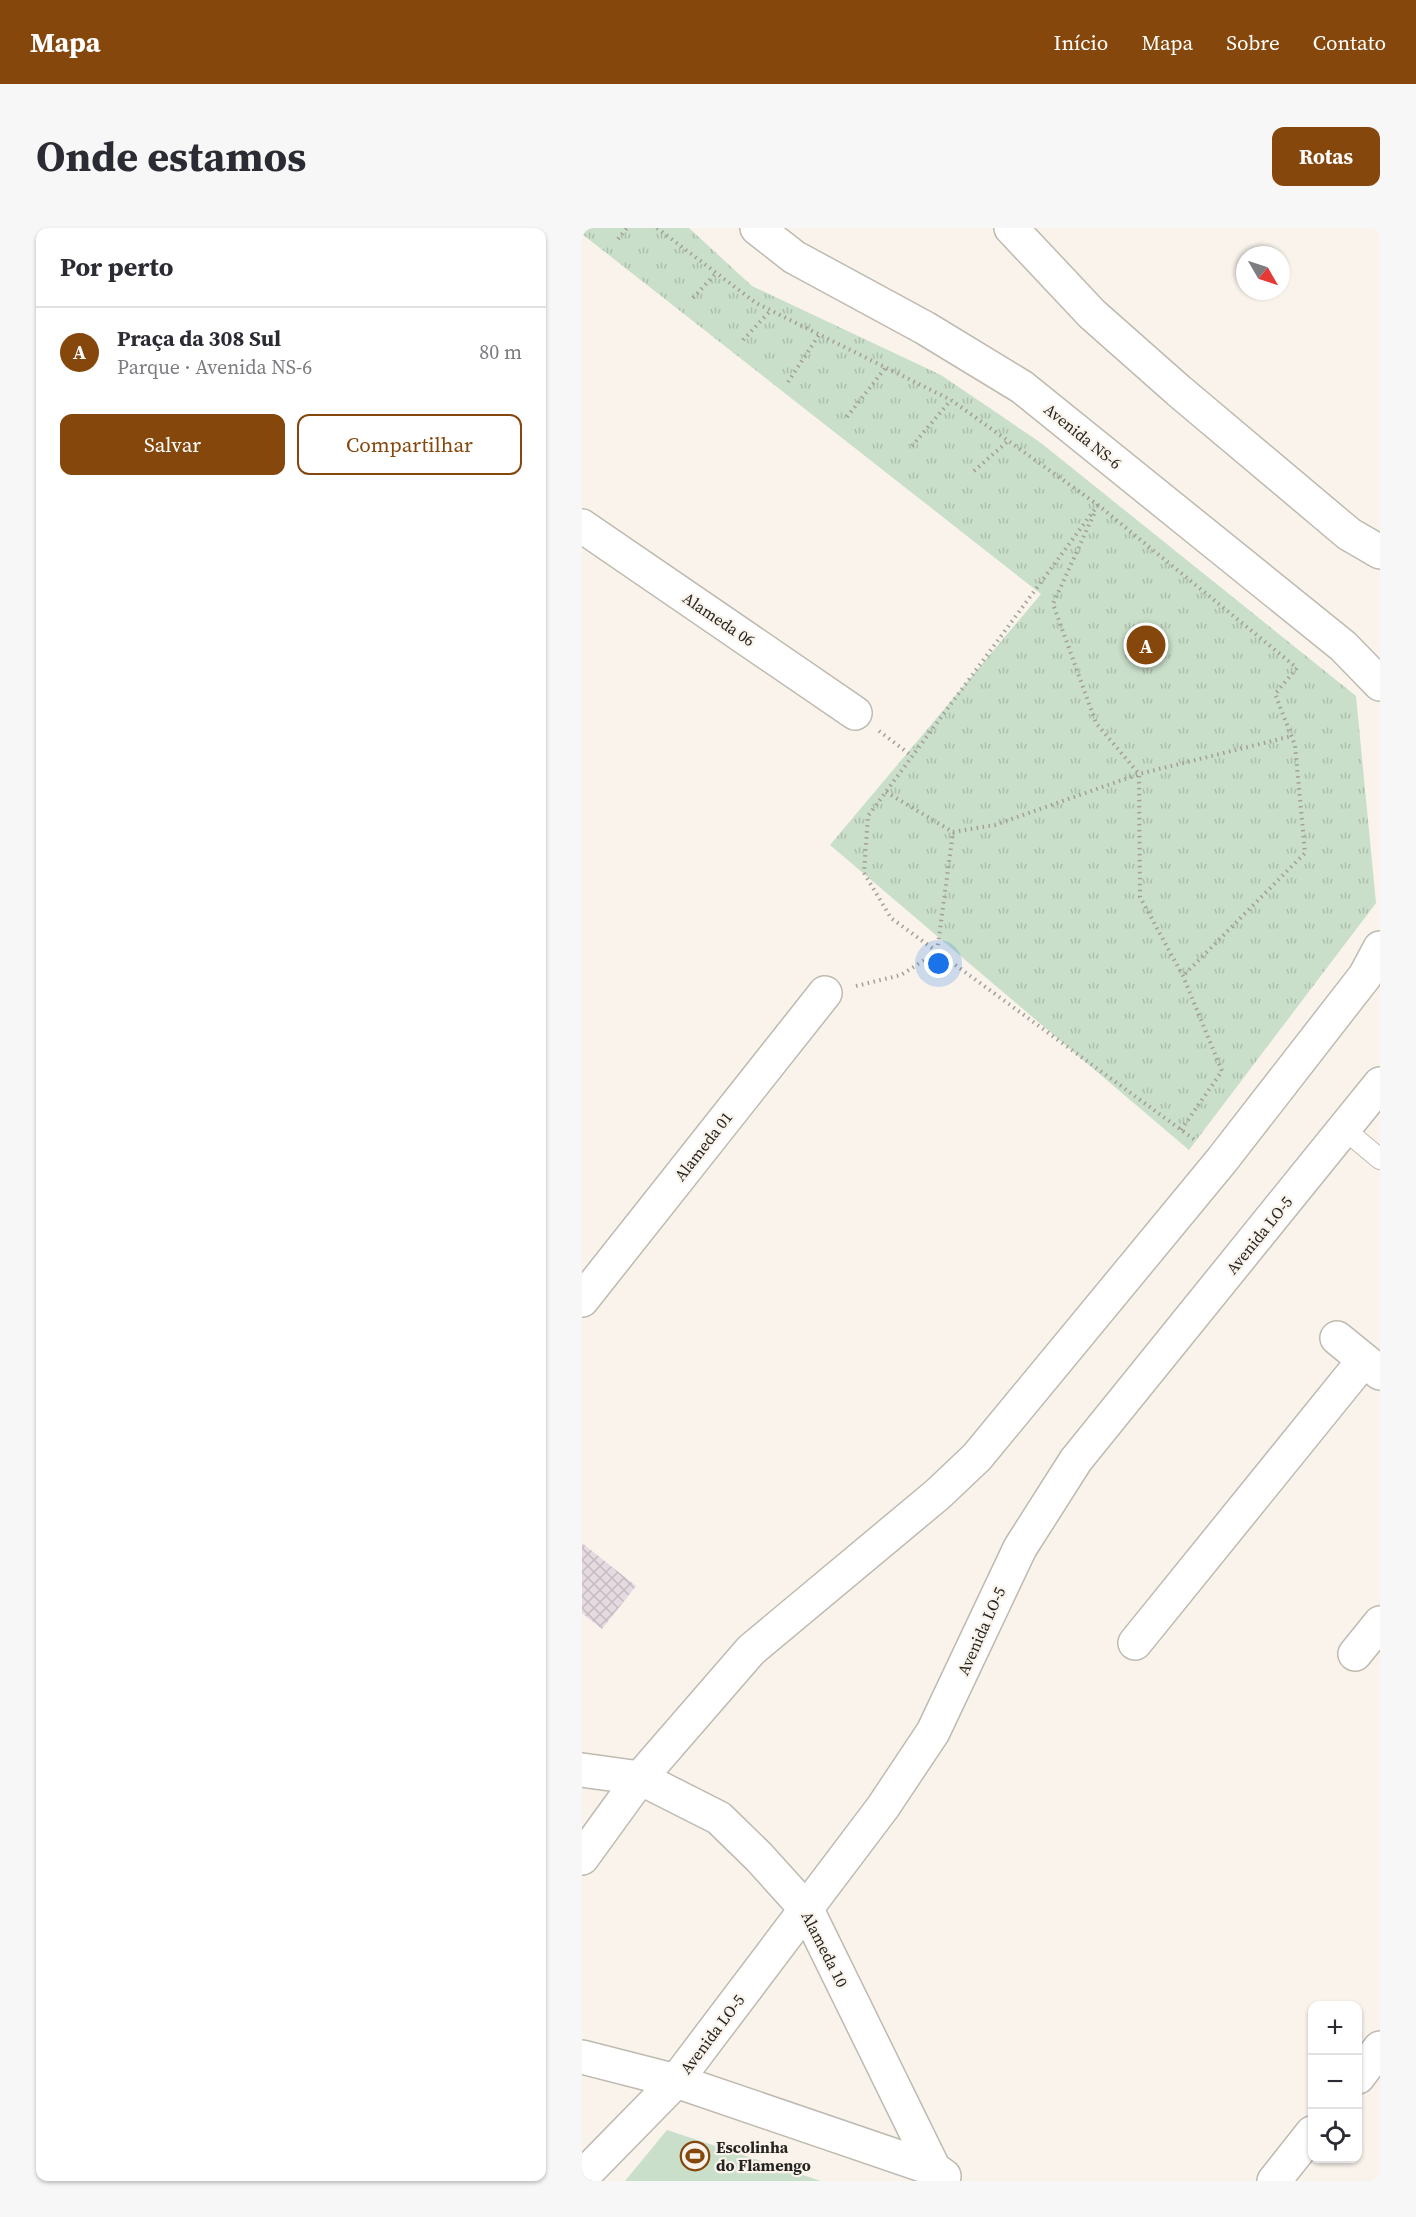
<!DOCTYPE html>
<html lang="pt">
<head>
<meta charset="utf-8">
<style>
	:root { --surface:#fff; --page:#f7f7f7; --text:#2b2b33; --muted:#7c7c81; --line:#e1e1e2; --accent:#86470d }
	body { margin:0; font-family:"Source Serif 4",serif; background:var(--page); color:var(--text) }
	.controls { position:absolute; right:18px; bottom:18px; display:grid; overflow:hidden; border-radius:12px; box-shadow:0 2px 4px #0004 }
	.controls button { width:54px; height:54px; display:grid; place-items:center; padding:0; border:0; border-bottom:2px solid var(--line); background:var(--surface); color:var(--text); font:30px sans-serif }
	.compass { position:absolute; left:654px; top:18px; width:54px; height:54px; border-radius:50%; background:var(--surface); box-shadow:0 2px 4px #0004; rotate:129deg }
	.you { position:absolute; left:357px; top:736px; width:21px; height:21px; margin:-15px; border:4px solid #fff; border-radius:50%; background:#1a73e8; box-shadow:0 0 0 9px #1a73e833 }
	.badge { display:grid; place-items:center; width:39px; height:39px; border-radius:50%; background:var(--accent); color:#fff; font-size:20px; font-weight:700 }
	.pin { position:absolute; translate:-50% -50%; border:3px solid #fff; box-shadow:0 2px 6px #0006 }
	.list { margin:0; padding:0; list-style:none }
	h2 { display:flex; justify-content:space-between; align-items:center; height:78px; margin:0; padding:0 24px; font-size:26px }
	h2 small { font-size:20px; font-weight:400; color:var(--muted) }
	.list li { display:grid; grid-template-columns:39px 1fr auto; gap:18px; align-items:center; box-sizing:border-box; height:90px; padding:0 24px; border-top:2px solid var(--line) }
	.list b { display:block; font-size:22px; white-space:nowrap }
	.list p { margin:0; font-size:20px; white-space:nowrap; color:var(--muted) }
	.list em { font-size:20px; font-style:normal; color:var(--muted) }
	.actions { display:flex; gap:12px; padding:18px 24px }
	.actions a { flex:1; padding:14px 0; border:2px solid var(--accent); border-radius:12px; text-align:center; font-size:21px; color:var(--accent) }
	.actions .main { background:var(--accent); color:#fff }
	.icon { flex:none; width:33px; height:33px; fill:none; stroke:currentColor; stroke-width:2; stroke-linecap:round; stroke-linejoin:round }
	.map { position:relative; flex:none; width:798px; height:1953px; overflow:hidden; border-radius:12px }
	header { display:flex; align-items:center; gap:36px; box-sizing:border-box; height:84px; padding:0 30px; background:var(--accent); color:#fff }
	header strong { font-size:28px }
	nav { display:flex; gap:33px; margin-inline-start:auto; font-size:21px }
	.intro { display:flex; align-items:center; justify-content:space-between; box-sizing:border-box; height:144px; padding:0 36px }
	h1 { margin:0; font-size:42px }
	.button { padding:15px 27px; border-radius:12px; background:var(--accent); color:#fff; font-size:21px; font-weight:700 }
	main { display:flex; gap:36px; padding:0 36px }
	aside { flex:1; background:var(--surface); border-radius:12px; box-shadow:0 2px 4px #0004 }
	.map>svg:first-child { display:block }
	.park { fill:url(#park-tufts) }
	.pitch { fill:#c9dfca }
	.building { fill:url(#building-cross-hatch) }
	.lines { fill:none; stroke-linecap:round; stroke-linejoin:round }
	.lane-casing { stroke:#bfbab1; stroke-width:22 }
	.street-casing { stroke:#bfbab1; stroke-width:36 }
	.secondary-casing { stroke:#bfbab1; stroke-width:36 }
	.path { stroke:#a39e98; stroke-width:4; stroke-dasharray:1.5 4.5; stroke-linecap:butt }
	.lane { stroke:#fff; stroke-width:20 }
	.street { stroke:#fff; stroke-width:33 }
	.secondary { stroke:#fff; stroke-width:33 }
	.labels { text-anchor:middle; stroke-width:4.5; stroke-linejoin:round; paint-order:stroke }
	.street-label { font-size:16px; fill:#262421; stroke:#f9f3eb }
	.poi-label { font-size:16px; font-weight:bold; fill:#262421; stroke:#f9f3eb; text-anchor:start }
</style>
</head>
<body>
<header>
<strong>Mapa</strong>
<nav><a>Início</a><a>Mapa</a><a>Sobre</a><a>Contato</a></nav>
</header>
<div class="intro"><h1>Onde estamos</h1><a class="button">Rotas</a></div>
<main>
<aside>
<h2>Por perto<small></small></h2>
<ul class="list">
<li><span class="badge">A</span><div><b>Praça da 308 Sul</b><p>Parque · Avenida NS-6</p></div><em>80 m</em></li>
</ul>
<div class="actions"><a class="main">Salvar</a><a>Compartilhar</a></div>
</aside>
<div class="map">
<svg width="798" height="1953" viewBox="0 0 798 1953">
	<defs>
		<pattern id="park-tufts" width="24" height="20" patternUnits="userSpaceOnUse" patternTransform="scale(1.5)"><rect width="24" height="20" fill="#c9dfca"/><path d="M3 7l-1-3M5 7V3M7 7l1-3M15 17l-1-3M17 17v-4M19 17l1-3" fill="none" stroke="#acbfad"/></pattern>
		<pattern id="building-cross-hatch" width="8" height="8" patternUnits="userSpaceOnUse" patternTransform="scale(1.5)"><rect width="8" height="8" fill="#e5dae0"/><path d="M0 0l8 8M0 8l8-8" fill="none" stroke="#c4bbc0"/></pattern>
	</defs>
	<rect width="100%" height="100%" fill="#f9f3eb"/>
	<path class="park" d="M0 0H107L170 58 359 147 459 215 774 468 794 675 607 922 248 617 459 366 0 6Z"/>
	<path class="pitch" d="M85 1902 239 1953H43Z"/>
	<path class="building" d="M0 1315 54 1358 20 1401 0 1385Z"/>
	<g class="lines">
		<g class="lane-casing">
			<path id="lane" d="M762 901 798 931"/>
		</g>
		<g class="street-casing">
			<path id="street" d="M0 298 273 485
				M0 1072 243 765
				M755 1110 798 1145
				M553 1415 782 1132
				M773 1426 798 1395
				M0 1542 58 1550 137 1590 177 1629 225 1682 352 1941
				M0 1829 94 1853 352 1941 362 1948
				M776 1849 798 1820
				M692 1953 730 1905"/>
		</g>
		<g class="secondary-casing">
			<path id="secondary" d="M175 0 212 29 343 100 440 159 761 418 798 456
				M429 0 510 86 597 163 767 306 798 324
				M0 1630 58 1550 169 1422 356 1266 395 1229 640 932 783 748 798 720
				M0 1949 94 1853 301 1579 351 1504 438 1320 494 1232 798 856"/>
		</g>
		<path class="path" d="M75 0 174 75 369 172 516 277 715 440 693 466 713 517 723 625 601 748
			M36 11 45 0
			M111 70 134 45
			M161 112 189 82
			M206 154 237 107
			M265 189 304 139
			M330 218 369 172
			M392 243 426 213
			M516 277 286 588 282 645 309 690 613 912
			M512 286 471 376 514 495 557 546 558 669 601 748 640 843 599 902
			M297 503 330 528
			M304 564 371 604 413 597 557 546 710 508
			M274 758 319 747 355 724 371 604"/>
		<use href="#lane" class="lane"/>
		<use href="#street" class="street"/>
		<use href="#secondary" class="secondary"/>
	</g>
	<defs>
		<g id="stadium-ring" transform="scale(1.5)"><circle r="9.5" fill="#f9f3eb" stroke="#86470d" stroke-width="1.5"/><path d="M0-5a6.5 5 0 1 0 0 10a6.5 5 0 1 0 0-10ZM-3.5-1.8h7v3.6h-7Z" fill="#86470d"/></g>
	</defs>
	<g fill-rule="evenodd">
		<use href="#stadium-ring" x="113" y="1928"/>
	</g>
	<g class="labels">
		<g class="street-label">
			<text transform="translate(501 208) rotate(39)" y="6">Avenida NS-6</text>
			<text transform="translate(137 391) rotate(34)" y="6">Alameda 06</text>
			<text transform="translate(121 918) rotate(-52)" y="6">Alameda 01</text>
			<text transform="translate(677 1007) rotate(-51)" y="6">Avenida LO-5</text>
			<text transform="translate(399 1403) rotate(-66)" y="6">Avenida LO-5</text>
			<text transform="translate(243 1721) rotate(63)" y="6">Alameda 10</text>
			<text transform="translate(130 1806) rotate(-53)" y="6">Avenida LO-5</text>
		</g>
		<g class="poi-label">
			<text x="134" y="1925">Escolinha<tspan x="134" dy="18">do Flamengo</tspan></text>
		</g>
	</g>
</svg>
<div class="controls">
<button>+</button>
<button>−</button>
<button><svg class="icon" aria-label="locate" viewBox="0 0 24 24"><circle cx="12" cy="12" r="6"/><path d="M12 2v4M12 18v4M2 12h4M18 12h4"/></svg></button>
</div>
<svg class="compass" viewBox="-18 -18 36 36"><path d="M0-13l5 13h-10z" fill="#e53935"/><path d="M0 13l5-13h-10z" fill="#7c7c81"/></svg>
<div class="you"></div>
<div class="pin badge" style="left:564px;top:417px">A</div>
</div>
</main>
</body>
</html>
